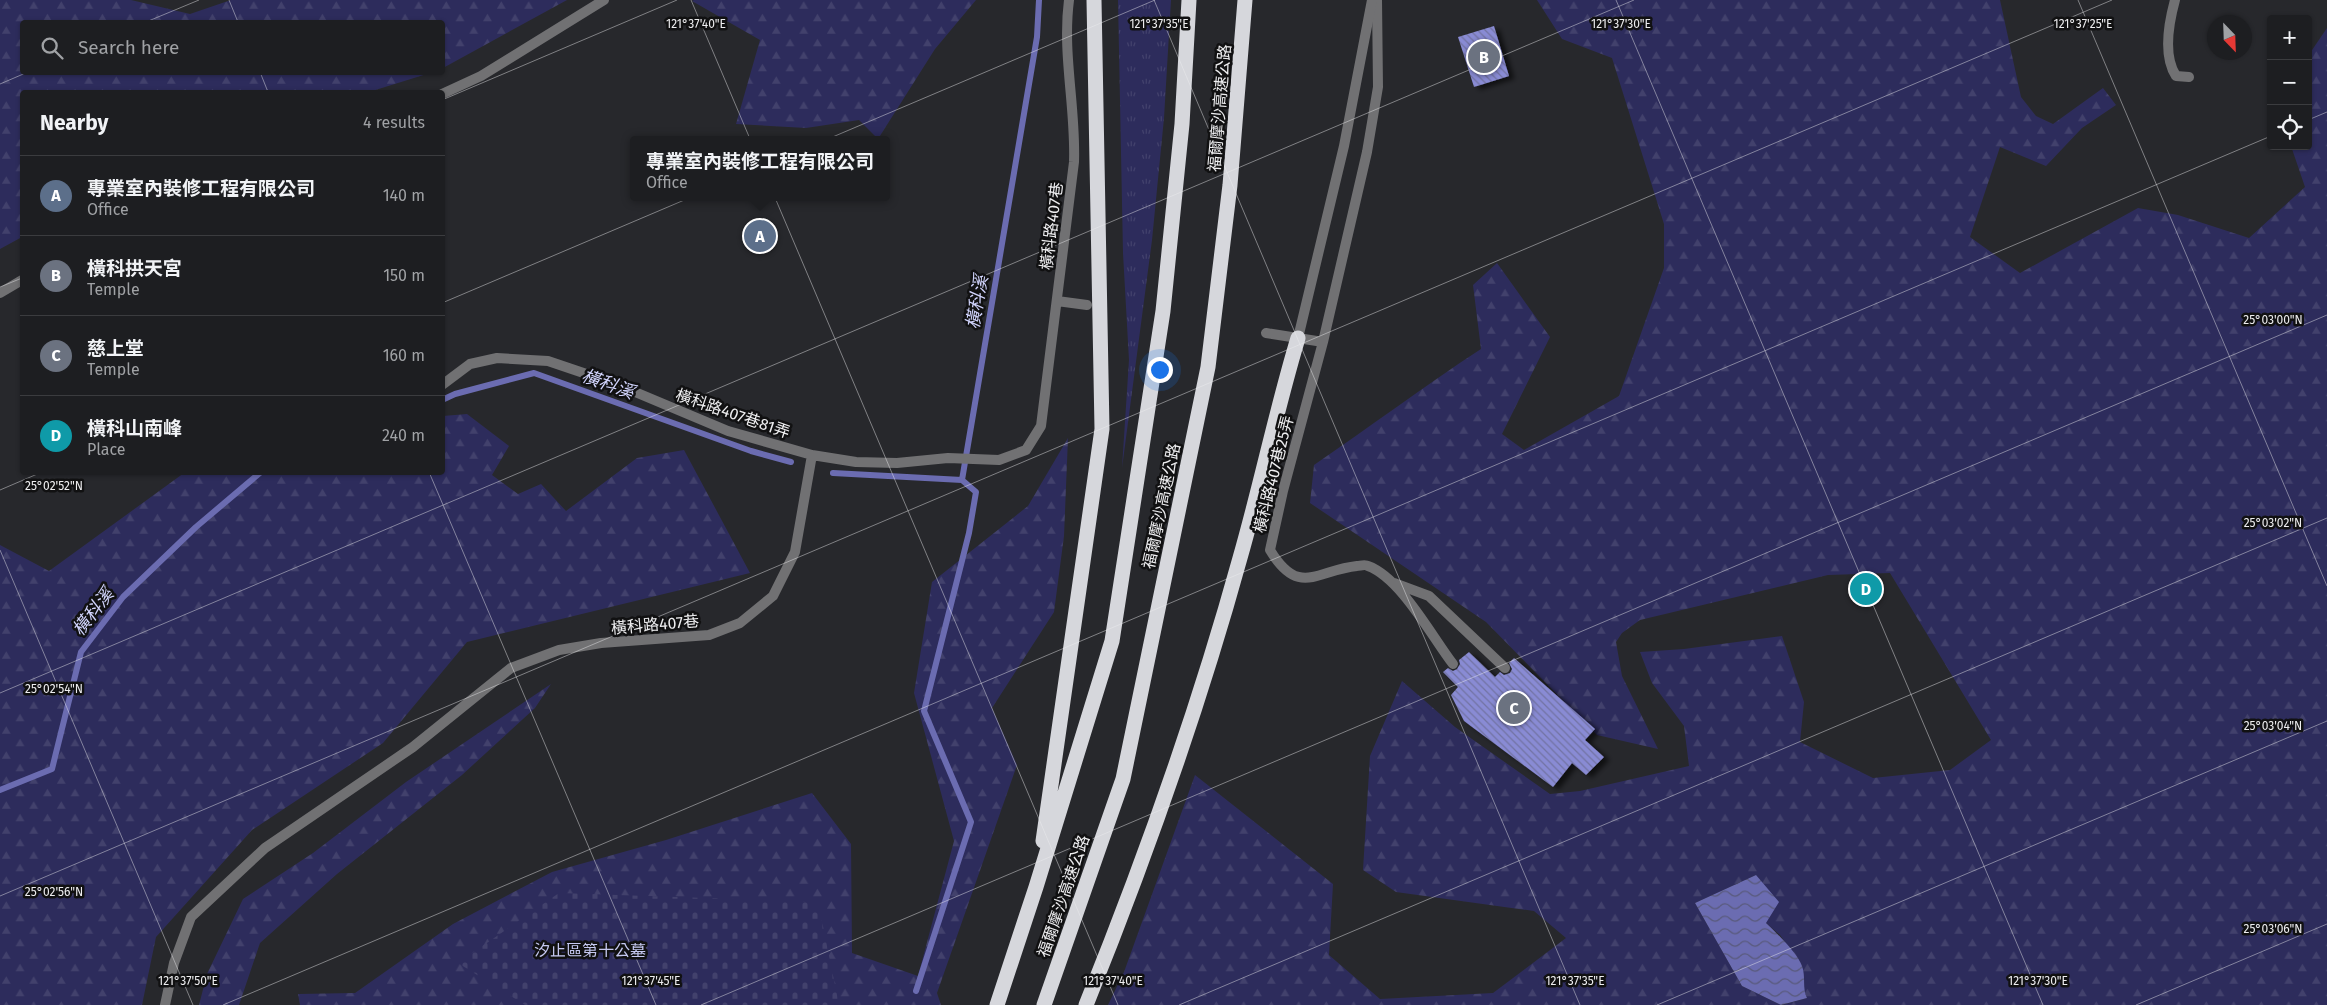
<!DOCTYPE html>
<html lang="en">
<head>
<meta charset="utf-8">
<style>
	:root { --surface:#1d1e21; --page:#25272a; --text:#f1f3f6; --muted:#a0a2a5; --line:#3b3c3f; --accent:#acaffb }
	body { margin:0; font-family:"Fira Sans","Noto Sans TC",sans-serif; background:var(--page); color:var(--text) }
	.controls { position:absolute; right:15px; top:15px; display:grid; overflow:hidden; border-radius:5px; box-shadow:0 1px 4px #0004 }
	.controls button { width:45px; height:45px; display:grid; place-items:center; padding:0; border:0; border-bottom:1px solid var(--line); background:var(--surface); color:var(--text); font:25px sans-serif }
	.compass { position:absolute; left:2207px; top:15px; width:45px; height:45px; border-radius:50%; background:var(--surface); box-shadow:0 1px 4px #0004; rotate:157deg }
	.you { position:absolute; left:1159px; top:369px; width:18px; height:18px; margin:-12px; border:4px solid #fff; border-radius:50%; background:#1a73e8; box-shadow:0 0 0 8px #1a73e833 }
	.badge { display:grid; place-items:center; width:32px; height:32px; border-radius:50%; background:var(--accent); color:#fff; font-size:16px; font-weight:700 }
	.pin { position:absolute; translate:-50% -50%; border:2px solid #fff; box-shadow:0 1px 5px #0006 }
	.popup { position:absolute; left:630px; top:136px; width:260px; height:65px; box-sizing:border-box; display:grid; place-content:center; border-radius:5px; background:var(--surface); filter:drop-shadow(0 1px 4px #0005); font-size:16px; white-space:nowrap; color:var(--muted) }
	.popup b { font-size:19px; color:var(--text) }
	.popup::after { content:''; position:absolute; left:50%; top:100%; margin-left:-10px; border:10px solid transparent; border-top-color:var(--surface) }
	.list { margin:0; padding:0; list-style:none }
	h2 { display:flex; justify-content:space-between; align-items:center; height:65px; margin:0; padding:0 20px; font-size:21px }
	h2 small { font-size:16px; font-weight:400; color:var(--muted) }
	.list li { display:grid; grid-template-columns:32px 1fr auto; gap:15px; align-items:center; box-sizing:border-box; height:80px; padding:0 20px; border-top:1px solid var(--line) }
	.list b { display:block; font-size:19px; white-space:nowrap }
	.list p { margin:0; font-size:16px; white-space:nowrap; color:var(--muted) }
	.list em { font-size:16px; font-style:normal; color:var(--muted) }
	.icon { flex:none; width:28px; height:28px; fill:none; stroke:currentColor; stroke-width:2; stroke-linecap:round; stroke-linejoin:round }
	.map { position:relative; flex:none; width:2327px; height:1005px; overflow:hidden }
	.search { position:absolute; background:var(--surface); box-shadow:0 1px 4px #0004; left:20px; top:20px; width:425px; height:55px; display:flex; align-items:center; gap:12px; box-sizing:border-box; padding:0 18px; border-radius:5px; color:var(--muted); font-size:19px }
	.panel { position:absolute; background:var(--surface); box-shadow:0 1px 4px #0004; left:20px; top:90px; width:425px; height:385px; border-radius:5px }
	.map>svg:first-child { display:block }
	.grass { fill:url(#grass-tufts) }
	.forest { fill:url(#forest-firs) }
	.cemetery { fill:url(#cemetery-stones) }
	.water { fill:url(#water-waves) }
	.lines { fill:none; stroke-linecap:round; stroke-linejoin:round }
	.stream { stroke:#6b6cb1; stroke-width:6 }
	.building { fill:url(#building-back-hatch); filter:url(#shadow) }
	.service { stroke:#717173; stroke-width:10 }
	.minor { stroke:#717173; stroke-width:10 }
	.motorway { stroke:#d6d7dc; stroke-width:15 }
	.ticks { fill:none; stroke:#eeeef0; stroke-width:1; stroke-opacity:0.45 }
	.labels { text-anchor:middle; stroke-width:5; stroke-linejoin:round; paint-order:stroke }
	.street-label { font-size:16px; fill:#eeeef0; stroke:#111112 }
	.park-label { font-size:16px; fill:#c5c8f0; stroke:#111112 }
	.water-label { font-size:18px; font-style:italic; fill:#d1d4fc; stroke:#111112 }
	.ticks-label { font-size:12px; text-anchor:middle; fill:#eeeef0; stroke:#111112; stroke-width:5; stroke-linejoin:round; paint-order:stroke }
</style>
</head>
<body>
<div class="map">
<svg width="2327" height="1005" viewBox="0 0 2327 1005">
	<defs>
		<pattern id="grass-tufts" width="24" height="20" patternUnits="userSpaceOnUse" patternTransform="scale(1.25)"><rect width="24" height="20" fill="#2d2c5c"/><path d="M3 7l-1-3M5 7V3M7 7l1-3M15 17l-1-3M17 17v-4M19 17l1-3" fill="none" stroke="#42416c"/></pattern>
		<pattern id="forest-firs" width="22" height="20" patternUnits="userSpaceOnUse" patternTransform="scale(1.25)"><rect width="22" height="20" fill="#2d2c5c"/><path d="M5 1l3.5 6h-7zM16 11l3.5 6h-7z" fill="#42416c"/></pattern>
		<pattern id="cemetery-stones" width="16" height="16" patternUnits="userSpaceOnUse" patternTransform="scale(1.25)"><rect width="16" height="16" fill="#2d2c5c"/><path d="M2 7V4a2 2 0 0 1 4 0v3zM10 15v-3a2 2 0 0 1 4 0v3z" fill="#42416c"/></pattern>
		<pattern id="water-waves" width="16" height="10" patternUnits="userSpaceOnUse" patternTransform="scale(1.25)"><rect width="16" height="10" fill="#6b6cb1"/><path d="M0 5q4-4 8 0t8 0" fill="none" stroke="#595a7c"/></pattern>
		<pattern id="building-back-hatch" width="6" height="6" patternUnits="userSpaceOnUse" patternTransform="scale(1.25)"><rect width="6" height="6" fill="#898bd4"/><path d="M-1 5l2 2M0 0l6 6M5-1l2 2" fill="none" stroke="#7273a3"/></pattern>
		<filter id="shadow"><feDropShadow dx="5.5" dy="3" stdDeviation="2.5" flood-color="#0009"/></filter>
	</defs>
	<rect width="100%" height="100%" fill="#27282c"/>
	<path class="grass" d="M1118 0H1171L1164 118 1152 240 1122 468 1129 360 1123 253Z"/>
	<path class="forest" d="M0 0H131L190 14 231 0H567L443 68 442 22H22V72L430 73 369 92H22V237L0 249Z
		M694 0H976L935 49 878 139 859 120 806 128 736 124 760 40 692 1Z
		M1537 0H2000L2021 97 2036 116 2053 124 2103 88 2116 105 2082 128 2046 166 2000 147 1970 237 2020 273 2138 208 2178 215 2249 238 2305 187 2291 146H2308V56L2327 28V1005H1782L1807 998 1803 989 1802 966 1780 935 1766 923 1756 875 1695 903 1742 986 1781 1005H1108L1124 972 1195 775 1333 884 1329 955 1380 999 1493 993 1566 938 1534 911 1396 892 1363 870 1370 756 1402 681 1455 727 1550 794 1580 791 1689 766 1684 726 1652 683 1640 652 1684 649 1782 636 1804 702 1800 742 1873 778 1950 770 1991 740 1890 573 1828 575 1640 620 1622 633 1616 642 1622 676 1658 749 1597 735 1486 622 1310 503 1314 465C1370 427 1424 386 1481 349L1473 285 1497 263 1550 337 1502 434 1524 450 1619 396 1664 268V224L1612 58 1562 39Z
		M467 414 509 446 492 475 518 494 541 484 566 511 637 458 684 450 750 573 467 642 383 743 252 830 156 937 142 1005H0V545L49 571 184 473 442 472 443 416Z
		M1068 438 1064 536 1054 612 992 708 1017 765 937 993 941 1005H300L298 994 355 993 453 924 552 872 666 840 812 793 851 844 852 953 918 976 954 841 914 693 932 582 1028 506Z
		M551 684 535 708 462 775 337 874 260 943 239 1005H199L207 974 243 899 313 853 406 782Z"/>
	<path class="cemetery" d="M559 893 818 902 839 1005H525L458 963Z"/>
	<path class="water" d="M1756 875 1779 902 1766 923C1776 932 1798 954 1802 966 1806 977 1802 988 1807 998L1781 1005 1742 986 1695 903Z"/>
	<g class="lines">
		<path class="stream" d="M442 400 455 394 534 373 751 451 791 462
			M833 473 962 480 1037 37 1039 0
			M0 790 52 769 81 652 123 597 196 527 261 472
			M916 991 971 822 924 711 969 533 976 492 962 480"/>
	</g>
	<path class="building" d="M1494 26 1509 76 1474 87 1458 37Z
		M1469 652 1495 677 1500 672 1504 675 1510 673 1512 669 1509 663 1514 658 1595 729 1585 740 1604 757 1586 775 1572 763 1553 787 1464 721 1451 695 1458 687 1443 672 1448 668 1453 671 1457 669 1460 664 1459 660Z"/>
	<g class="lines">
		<path class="service" d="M1377 0 1378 87 1367 152 1323 342 1283 491 1270 550C1299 598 1317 570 1357 566 1360 566 1365 564 1368 566 1401 578 1432 637 1453 664
			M2175 0C2169 22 2163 56 2176 76L2189 77
			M442 94 481 76 604 0
			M0 293 22 280
			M1057 301 1087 305
			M1266 333 1323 342
			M442 385 470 364 497 358 548 361 616 384 728 431 812 455 856 462 897 463 948 458 999 460 1026 450 1041 426 1074 162C1076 108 1062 54 1069 0
			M1394 583 1429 596 1505 668
			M165 1005 174 963 191 917 265 848 413 747 511 668 559 650 601 643 709 635 740 623 773 596 795 552 812 455"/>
		<path class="minor" d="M1298 338 1344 146 1372 0"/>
		<path class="motorway" d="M1043 841 1102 429 1094 0
			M997 1005 1036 887 1112 641 1163 311 1182 124 1189 0
			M1044 1005 1123 779 1208 367 1230 185 1245 0
			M1086 1005C1145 859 1198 710 1240 558 1261 485 1276 411 1298 338"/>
	</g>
	<path class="ticks" d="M229 0 238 22M691 0 1118 1005M1154 0 1580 1005M1616 0 2043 1005M2078 0 2327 586M146 22 199 0M260 72 268 92M0 84 28 72M442 100 677 0M2308 120 2327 112M0 287 22 278M442 303 1155 0M429 472 656 1005M0 490 42 472M0 550 193 1005M0 693 1634 0M0 896 2112 0M223 1005 2271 136M701 1005 2327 315M1179 1005 2327 518M1657 1005 2327 721M2136 1005 2327 924"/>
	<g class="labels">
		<g class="street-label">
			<text transform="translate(1219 108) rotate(-85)" y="6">福爾摩沙高速公路</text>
			<text transform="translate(1051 226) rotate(-83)" y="6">橫科路407巷</text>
			<text transform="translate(733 413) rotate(19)" y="6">橫科路407巷81弄</text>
			<text transform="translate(1273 474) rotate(-76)" y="6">橫科路407巷25弄</text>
			<text transform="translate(1161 506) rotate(-78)" y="6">福爾摩沙高速公路</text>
			<text transform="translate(655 624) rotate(-5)" y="6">橫科路407巷</text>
			<text transform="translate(1063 896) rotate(-71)" y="6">福爾摩沙高速公路</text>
		</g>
		<g class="park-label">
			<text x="590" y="956">汐止區第十公墓</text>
		</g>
		<g class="water-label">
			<text transform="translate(977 302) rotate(-80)" y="6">橫科溪</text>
			<text transform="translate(608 384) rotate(20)" y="6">橫科溪</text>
			<text transform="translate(93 612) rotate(-52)" y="6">橫科溪</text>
		</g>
	</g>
	<g class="ticks-label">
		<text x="696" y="28">121°37'40"E</text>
		<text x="1159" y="28">121°37'35"E</text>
		<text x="1621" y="28">121°37'30"E</text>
		<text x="2083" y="28">121°37'25"E</text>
		<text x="2273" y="324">25°03'00"N</text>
		<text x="54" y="490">25°02'52"N</text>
		<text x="2273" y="527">25°03'02"N</text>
		<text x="54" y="693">25°02'54"N</text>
		<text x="2273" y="730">25°03'04"N</text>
		<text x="54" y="896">25°02'56"N</text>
		<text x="2273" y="933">25°03'06"N</text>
		<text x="188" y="985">121°37'50"E</text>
		<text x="651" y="985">121°37'45"E</text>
		<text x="1113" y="985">121°37'40"E</text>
		<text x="1575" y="985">121°37'35"E</text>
		<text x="2038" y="985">121°37'30"E</text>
	</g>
</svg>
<div class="controls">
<button>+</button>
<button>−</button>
<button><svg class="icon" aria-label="locate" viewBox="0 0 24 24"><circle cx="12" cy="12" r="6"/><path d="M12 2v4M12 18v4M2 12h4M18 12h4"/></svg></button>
</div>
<svg class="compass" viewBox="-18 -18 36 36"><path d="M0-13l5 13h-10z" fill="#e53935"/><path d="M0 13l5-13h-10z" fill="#a0a2a5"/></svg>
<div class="you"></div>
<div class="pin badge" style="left:760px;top:236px;background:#5c6f8a">A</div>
<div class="popup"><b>專業室內裝修工程有限公司</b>Office</div>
<div class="pin badge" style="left:1484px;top:57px;background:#6b7280">B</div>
<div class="pin badge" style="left:1514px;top:708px;background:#6b7280">C</div>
<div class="pin badge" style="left:1866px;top:589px;background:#0f9aa8">D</div>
<div class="search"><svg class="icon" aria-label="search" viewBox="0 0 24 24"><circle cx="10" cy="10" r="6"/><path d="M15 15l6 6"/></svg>Search here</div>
<section class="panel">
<h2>Nearby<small>4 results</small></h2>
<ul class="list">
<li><span class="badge" style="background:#5c6f8a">A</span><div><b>專業室內裝修工程有限公司</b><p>Office</p></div><em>140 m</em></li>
<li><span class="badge" style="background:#6b7280">B</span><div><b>橫科拱天宮</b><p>Temple</p></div><em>150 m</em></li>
<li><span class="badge" style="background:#6b7280">C</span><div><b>慈上堂</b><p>Temple</p></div><em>160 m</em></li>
<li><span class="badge" style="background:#0f9aa8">D</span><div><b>橫科山南峰</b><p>Place</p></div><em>240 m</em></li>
</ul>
</section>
</div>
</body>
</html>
